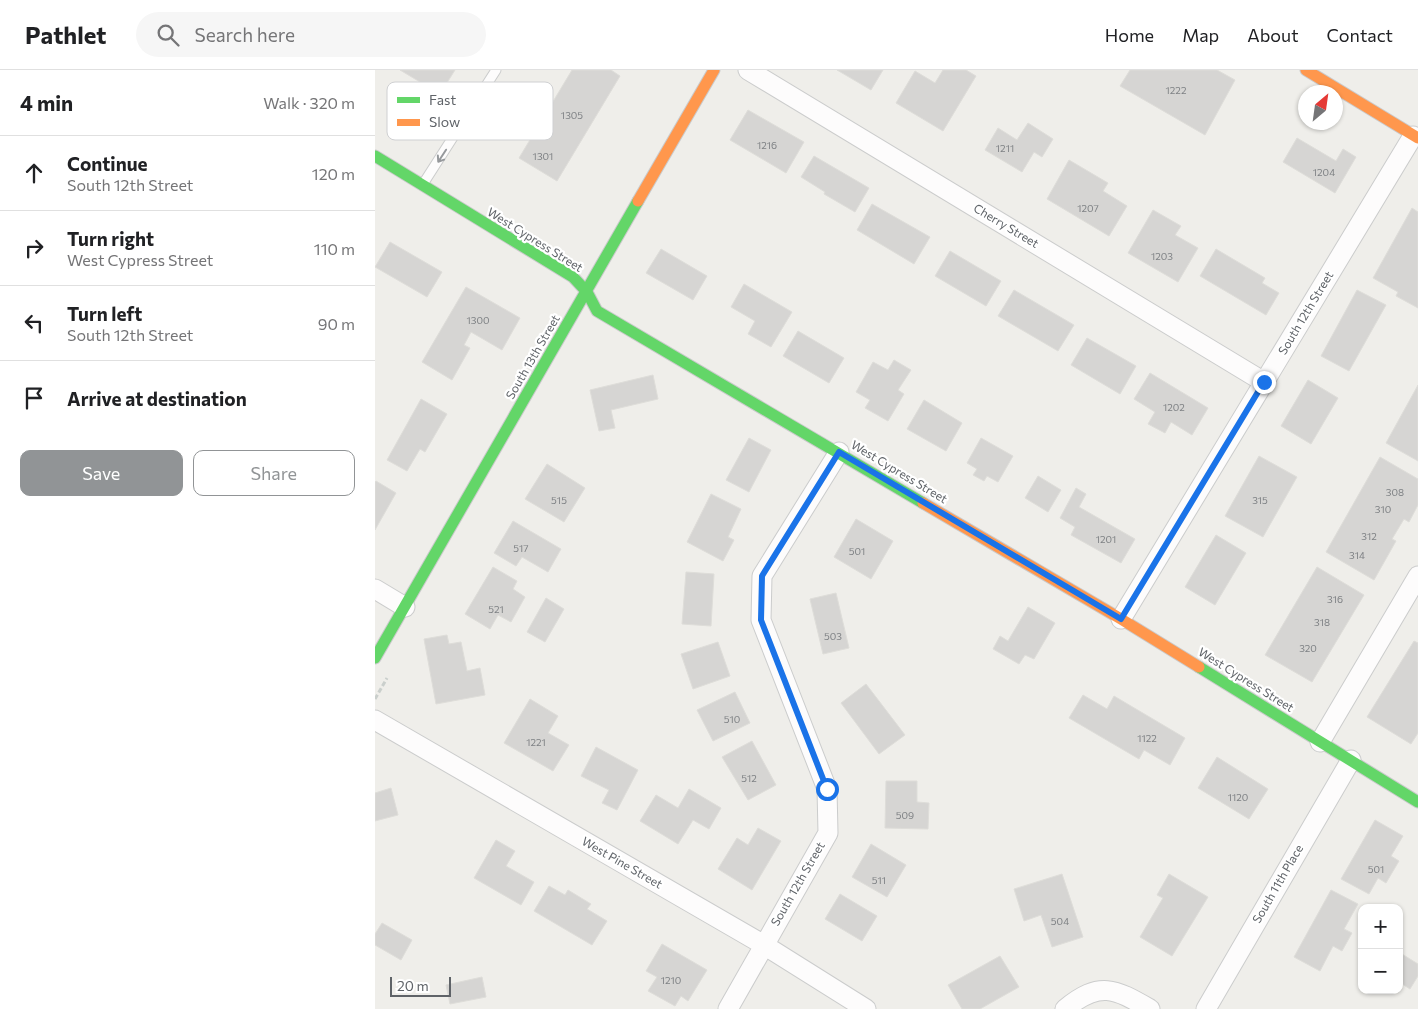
<!DOCTYPE html>
<html lang="en">
<head>
<meta charset="utf-8">
<style>
	:root { --surface:#fff; --page:#f6f6f6; --text:#202124; --muted:#757577; --line:#e0e0e0; --accent:#919496 }
	body { margin:0; font-family:Commissioner,sans-serif; background:var(--page); color:var(--text) }
	.controls { position:absolute; right:15px; bottom:15px; display:grid; overflow:hidden; border-radius:10px; box-shadow:0 1px 4px #0004 }
	.controls button { width:45px; height:45px; display:grid; place-items:center; padding:0; border:0; border-bottom:1px solid var(--line); background:var(--surface); color:var(--text); font:25px sans-serif }
	.compass { position:absolute; left:923px; top:15px; width:45px; height:45px; border-radius:50%; background:var(--surface); box-shadow:0 1px 4px #0004; rotate:29deg }
	.scale { position:absolute; left:15px; bottom:12px; width:61px; box-sizing:border-box; padding-left:5px; border:2px solid #5f6368; border-top:0; font-size:14px; line-height:18px; white-space:nowrap; color:#5f6368; -webkit-text-stroke:4px #fff; paint-order:stroke }
	.stop { position:absolute; width:15px; height:15px; margin:-11px; border:4px solid #1a73e8; border-radius:50%; background:#fff }
	.stop.end { background:#1a73e8; border-color:#fff; box-shadow:0 1px 5px #0008 }
	.list { margin:0; padding:0; list-style:none }
	h2 { display:flex; justify-content:space-between; align-items:center; height:65px; margin:0; padding:0 20px; font-size:21px }
	h2 small { font-size:16px; font-weight:400; color:var(--muted) }
	.list li { display:grid; grid-template-columns:32px 1fr auto; gap:15px; align-items:center; box-sizing:border-box; height:75px; padding:0 20px; border-top:1px solid var(--line) }
	.list b { display:block; font-size:19px; white-space:nowrap }
	.list p { margin:0; font-size:16px; white-space:nowrap; color:var(--muted) }
	.list em { font-size:16px; font-style:normal; color:var(--muted) }
	.actions { display:flex; gap:10px; padding:15px 20px }
	.actions a { flex:1; padding:11px 0; border:1px solid var(--accent); border-radius:10px; text-align:center; font-size:18px; color:var(--accent) }
	.actions .main { background:var(--accent); color:#fff }
	.icon { flex:none; width:28px; height:28px; fill:none; stroke:currentColor; stroke-width:2; stroke-linecap:round; stroke-linejoin:round }
	.map { position:relative; flex:none; width:1043px; height:939px; overflow:hidden }
	header { display:flex; align-items:center; gap:30px; box-sizing:border-box; height:70px; padding:0 25px; background:var(--surface); border-bottom:1px solid var(--line) }
	header strong { font-size:24px }
	nav { display:flex; gap:28px; margin-inline-start:auto; font-size:18px }
	.search { width:350px; height:45px; background:var(--page); display:flex; align-items:center; gap:12px; box-sizing:border-box; padding:0 18px; border-radius:28px; color:var(--muted); font-size:19px }
	main { display:flex }
	aside { flex:1; background:var(--surface) }
	.map>svg:first-child { display:block }
	.building { fill:#d6d5d3; stroke:#deddd9 }
	.lines { fill:none; stroke-linecap:round; stroke-linejoin:round }
	.lane-casing { stroke:#cbcccc; stroke-width:11 }
	.street-casing { stroke:#cbcccc; stroke-width:21 }
	.fast-casing { stroke:#cacacb; stroke-width:13 }
	.slow-casing { stroke:#cacacb; stroke-width:13 }
	.path { stroke:#cacfcc; stroke-width:3; stroke-dasharray:5 2.5; stroke-linecap:butt }
	.lane { stroke:#fdfcfc; stroke-width:9 }
	.street { stroke:#fdfcfc; stroke-width:19 }
	.fast { stroke:#63d668; stroke-width:11 }
	.slow { stroke:#ff974d; stroke-width:11 }
	.oneway { stroke:#96999c }
	.route { stroke:#1a73e8; stroke-width:6 }
	.labels { text-anchor:middle; stroke-width:4.5; stroke-linejoin:round; paint-order:stroke }
	.number-label { font-size:10px; fill:#7e8184 }
	.street-label { font-size:12px; fill:#5f6368; stroke:#fff }
	.key { fill:#fff; stroke:#cfd0d2; stroke-width:1 }
	.key-label { font-size:14px; fill:#5f6368 }
</style>
</head>
<body>
<header>
<strong>Pathlet</strong>
<div class="search"><svg class="icon" aria-label="search" viewBox="0 0 24 24"><circle cx="10" cy="10" r="6"/><path d="M15 15l6 6"/></svg>Search here</div>
<nav><a>Home</a><a>Map</a><a>About</a><a>Contact</a></nav>
</header>
<main>
<aside>
<h2>4 min<small>Walk · 320 m</small></h2>
<ul class="list">
<li><svg class="icon" aria-label="ahead" viewBox="0 0 24 24"><path d="M12 20V5M6 11l6-6 6 6"/></svg><div><b>Continue</b><p>South 12th Street</p></div><em>120 m</em></li>
<li><svg class="icon" aria-label="right" viewBox="0 0 24 24"><path d="M7 20v-9h11M14 6l5 5-5 5"/></svg><div><b>Turn right</b><p>West Cypress Street</p></div><em>110 m</em></li>
<li><svg class="icon" aria-label="left" viewBox="0 0 24 24"><path d="M17 20v-9H6M10 6l-5 5 5 5"/></svg><div><b>Turn left</b><p>South 12th Street</p></div><em>90 m</em></li>
<li><svg class="icon" aria-label="arrive" viewBox="0 0 24 24"><path d="M6 21V4h12l-3 4 3 4H6"/></svg><div><b>Arrive at destination</b></div></li>
</ul>
<div class="actions"><a class="main">Save</a><a>Share</a></div>
</aside>
<div class="map">
<svg width="1043" height="939" viewBox="0 0 1043 939">
	<rect width="100%" height="100%" fill="#efeeea"/>
	<path class="building" d="M25 0H80L65 24Z
		M197 0H236L245 6 182 111 144 88Z
		M462 0H508L496 20Z
		M568 0H591L601 6 568 61 521 33 540 1 560 13Z
		M755 0H842L860 10 830 65 745 16Z
		M373 40 429 72 411 103 355 70Z
		M653 53 678 69 667 87 659 82 647 102 610 80 623 58 642 70Z
		M922 68 961 91 968 79 981 87 960 123 908 92Z
		M439 86 494 118 480 142 449 124 450 122 426 107Z
		M694 90 733 113 728 121 752 136 734 166 672 129Z
		M497 134 555 167 539 194 482 160Z
		M1037 138 1043 142V238L1021 226 1023 222 998 208Z
		M778 140 806 156 800 165 823 178 803 212 753 183Z
		M15 172 67 202 52 227 0 197Z
		M286 179 332 206 318 230 271 203Z
		M841 179 890 208 887 213 904 223 891 245 825 206Z
		M575 181 626 211 611 236 560 206Z
		M369 214 417 242 396 277 373 264 380 251 356 237Z
		M91 217 145 248 127 280 96 262 89 275 95 278 77 310 47 292Z
		M639 220 699 255 683 281 623 246Z
		M982 220 1011 235 974 301 946 286Z
		M423 261 469 288 454 313 408 286Z
		M712 268 761 296 745 324 696 295Z
		M519 290 536 300 523 320 529 324 513 351 490 338 495 330 481 322 498 292 513 300Z
		M775 303 833 338 817 365 796 352 790 363 773 354 780 342 759 329Z
		M278 305 283 329 236 340 240 358 224 361 215 320Z
		M933 310 963 328 936 374 906 356Z
		M1043 315V391L1011 373Z
		M46 329 72 344 50 382 45 379 32 401 12 390Z
		M549 330 587 353 571 381 532 359Z
		M374 368 396 380 374 422 351 410Z
		M606 368 638 386 623 412 612 406 609 411 598 405 602 399 592 393Z
		M884 386 922 407 888 467 850 446Z
		M1005 387 1043 409V435L1034 452 1029 449 1017 469 1021 471 999 510 951 482Z
		M172 394 210 418 189 452 150 429Z
		M663 406 686 420 673 442 650 428Z
		M1 411 21 423 0 460V412Z
		M701 418 711 424 704 437 760 469 746 493 696 465 700 457 685 448Z
		M336 424 366 439 353 467 359 470 348 491 312 472Z
		M481 449 518 471 496 509 459 487Z
		M138 451 186 479 173 502 147 487 141 496 119 483Z
		M841 465 871 483 840 535 810 517Z
		M118 497 142 511 138 519 150 527 136 552 123 545 115 559 90 544Z
		M942 497 989 525 937 612 890 585Z
		M311 502 339 504 336 556 307 554Z
		M461 523 474 578 448 584 435 529Z
		M171 528 189 539 170 572 152 562Z
		M653 537 680 553 659 589 650 585 644 594 618 579 625 566 633 571Z
		M72 565 74 574 86 572 92 601 105 598 110 625 61 634 49 569Z
		M1039 571 1043 573V663L1036 674 992 647Z
		M343 572 355 606 318 619 306 584Z
		M491 614 530 665 504 684 466 633Z
		M360 622 375 653 338 671 322 640Z
		M708 625 732 639 739 626 810 668 795 695 769 680 764 689 694 648Z
		M155 629 183 646 173 663 194 675 178 701 129 673Z
		M377 671 401 715 373 730 347 687Z
		M221 677 263 700 242 740 227 733 234 720 206 706Z
		M842 687 893 719 874 749 823 718Z
		M511 711H542V732L554 733 553 759 510 758Z
		M16 718 23 745 0 751V723Z
		M314 719 346 738 334 759 318 750 303 774 265 751 281 725 303 738Z
		M1000 750 1028 766 1016 786 1024 791 1011 813 1003 808 994 824 966 809Z
		M383 758 406 771 377 820 343 799 362 768 373 775Z
		M121 770 140 781 131 796 159 812 146 835 99 808Z
		M496 774 531 795 512 827 477 807Z
		M687 804 708 867 677 877 666 845 649 851 639 819Z
		M794 804 833 827 797 886 765 867 788 828 782 825Z
		M174 816 190 825 193 820 216 834 212 839 232 851 217 875 159 841Z
		M956 820 983 834 969 859 977 863 967 881 958 876 945 901 919 887Z
		M465 824 502 846 487 871 450 849Z
		M7 853 37 870 26 890 0 875V864Z
		M287 874 332 900 313 931 306 926 300 936 273 921 282 907 271 901Z
		M1027 884 1043 894V906L1035 919 1024 912V889Z
		M625 886 644 917 605 939H587L573 915Z
		M107 907 111 927 75 934 71 915Z"/>
	<g class="lines">
		<g class="lane-casing">
			<path id="lane" d="M48 114 121 0"/>
		</g>
		<g class="street-casing">
			<path id="street" d="M373 0 889 312
				M0 519 30 537
				M746 549 1038 66
				M0 650 389 875 491 939
				M945 672 1043 506
				M353 939 453 763 452 719 386 550 387 506 464 382
				M690 939C725 910 740 919 775 939
				M831 939 976 690"/>
		</g>
		<g class="fast-casing">
			<path id="fast" d="M0 86 198 207 212 222 222 241 548 433
				M0 588 263 131
				M824 597 1043 732"/>
		</g>
		<g class="slow-casing">
			<path id="slow" d="M931 0 1043 68
				M263 131 339 0
				M548 433 746 549 824 597"/>
		</g>
		<path class="path" d="M0 629 12 608"/>
		<use href="#lane" class="lane"/>
		<use href="#street" class="street"/>
		<use href="#fast" class="fast"/>
		<use href="#slow" class="slow"/>
	</g>
	<defs><path id="oneway-shaft" d="M-6 0H5M1.5-3L5.5 0L1.5 3" fill="none" stroke-width="1.6" stroke-linecap="round" stroke-linejoin="round" transform="scale(1.25)"/></defs>
	<use class="oneway" href="#oneway-shaft" transform="translate(67 86) rotate(123)"/>
	<g class="lines">
		<path class="route" d="M452 719 386 550 387 506 464 382 746 549 889 312"/>
	</g>
	<g class="labels">
		<g class="number-label">
			<text x="801" y="24">1222</text>
			<text x="197" y="49">1305</text>
			<text x="392" y="79">1216</text>
			<text x="630" y="82">1211</text>
			<text x="168" y="90">1301</text>
			<text x="949" y="106">1204</text>
			<text x="713" y="142">1207</text>
			<text x="787" y="190">1203</text>
			<text x="103" y="254">1300</text>
			<text x="799" y="341">1202</text>
			<text x="1020" y="426">308</text>
			<text x="184" y="434">515</text>
			<text x="885" y="434">315</text>
			<text x="1008" y="443">310</text>
			<text x="994" y="470">312</text>
			<text x="731" y="473">1201</text>
			<text x="146" y="482">517</text>
			<text x="482" y="485">501</text>
			<text x="982" y="489">314</text>
			<text x="960" y="533">316</text>
			<text x="121" y="543">521</text>
			<text x="947" y="556">318</text>
			<text x="458" y="570">503</text>
			<text x="933" y="582">320</text>
			<text x="357" y="653">510</text>
			<text x="772" y="672">1122</text>
			<text x="161" y="676">1221</text>
			<text x="374" y="712">512</text>
			<text x="863" y="731">1120</text>
			<text x="530" y="749">509</text>
			<text x="1001" y="803">501</text>
			<text x="504" y="814">511</text>
			<text x="685" y="855">504</text>
			<text x="296" y="914">1210</text>
		</g>
		<g class="street-label">
			<text transform="translate(631 156) rotate(31)" y="4">Cherry Street</text>
			<text transform="translate(160 170) rotate(32)" y="4">West Cypress Street</text>
			<text transform="translate(931 243) rotate(-59)" y="4">South 12th Street</text>
			<text transform="translate(158 287) rotate(-60)" y="4">South 13th Street</text>
			<text transform="translate(524 402) rotate(31)" y="4">West Cypress Street</text>
			<text transform="translate(871 610) rotate(32)" y="4">West Cypress Street</text>
			<text transform="translate(247 793) rotate(30)" y="4">West Pine Street</text>
			<text transform="translate(423 814) rotate(-60)" y="4">South 12th Street</text>
			<text transform="translate(903 814) rotate(-60)" y="4">South 11th Place</text>
		</g>
	</g>
	<rect x="12" y="12" width="166" height="58" rx="8" class="key"/>
	<rect x="22" y="27" width="23" height="6" fill="#63d668"/>
	<rect x="22" y="49" width="23" height="7" fill="#ff974d"/>
	<g class="key-label">
		<text x="54" y="35">Fast</text>
		<text x="54" y="57">Slow</text>
	</g>
</svg>
<div class="controls">
<button>+</button>
<button>−</button>
</div>
<svg class="compass" viewBox="-18 -18 36 36"><path d="M0-13l5 13h-10z" fill="#e53935"/><path d="M0 13l5-13h-10z" fill="#757577"/></svg>
<div class="scale">20 m</div>
<div class="stop" style="left:452px;top:719px"></div>
<div class="stop end" style="left:889px;top:312px"></div>
</div>
</main>
</body>
</html>
